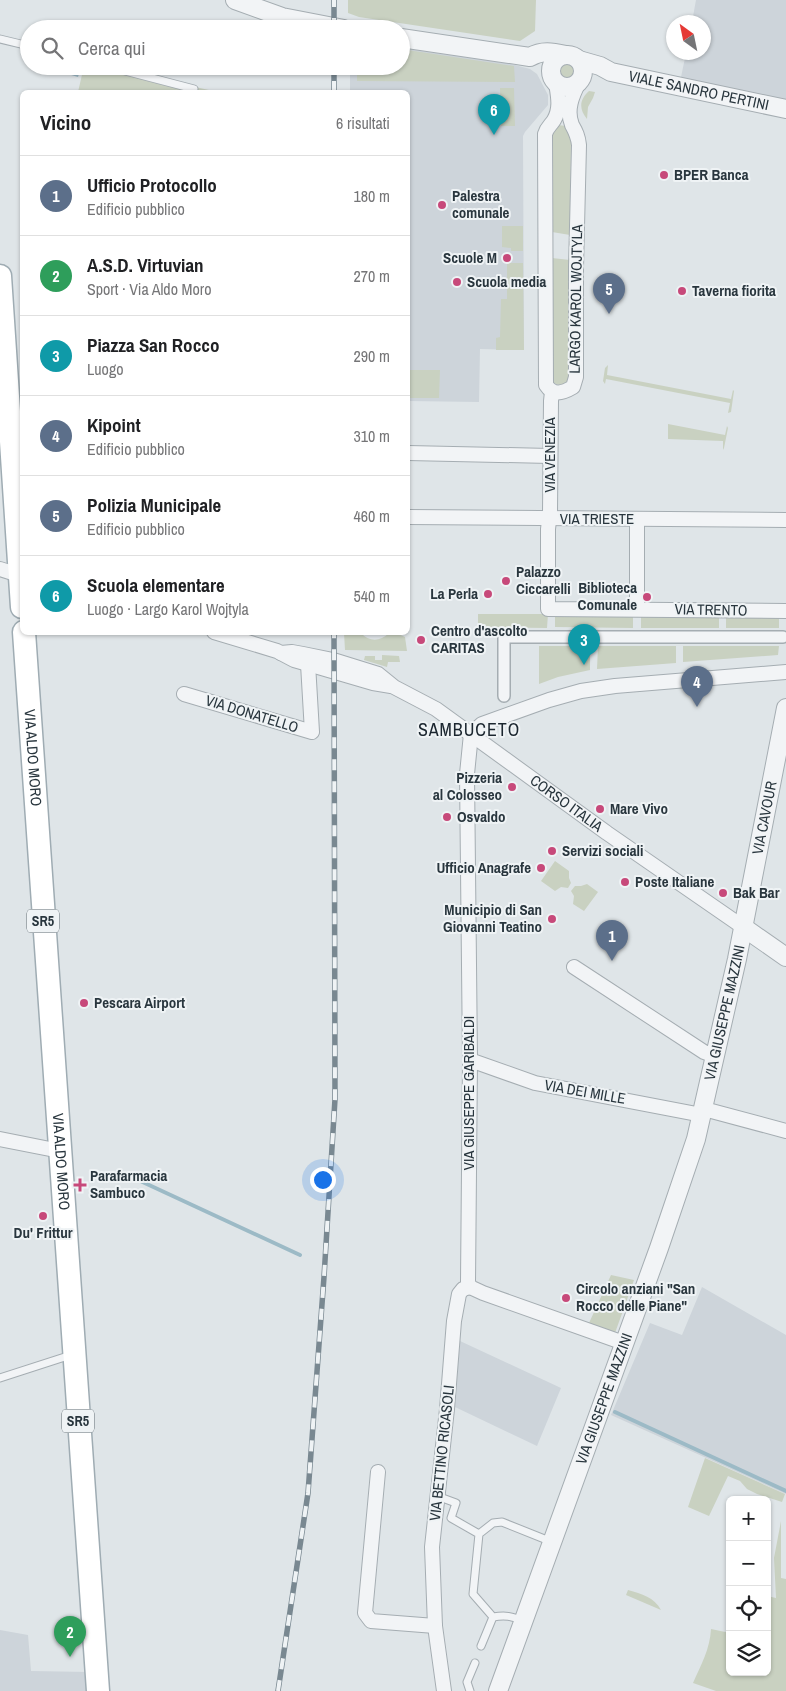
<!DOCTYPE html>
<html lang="it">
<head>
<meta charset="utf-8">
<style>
	:root { --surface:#fff; --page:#f2f2f2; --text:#202124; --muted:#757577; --line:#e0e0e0; --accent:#c7497a }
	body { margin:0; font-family:"Archivo Narrow",sans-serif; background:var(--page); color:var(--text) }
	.controls { position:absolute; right:15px; bottom:15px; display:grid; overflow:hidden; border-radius:8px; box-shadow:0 1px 4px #0004 }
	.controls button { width:45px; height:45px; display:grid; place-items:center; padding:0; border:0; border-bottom:1px solid var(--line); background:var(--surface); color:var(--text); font:25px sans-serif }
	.compass { position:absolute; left:666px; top:15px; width:45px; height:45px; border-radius:50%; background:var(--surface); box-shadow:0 1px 4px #0004; rotate:327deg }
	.you { position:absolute; left:322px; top:1179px; width:18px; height:18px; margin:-12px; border:4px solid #fff; border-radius:50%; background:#1a73e8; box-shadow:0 0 0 8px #1a73e833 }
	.badge { display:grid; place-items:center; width:32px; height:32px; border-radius:50%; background:var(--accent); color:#fff; font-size:16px; font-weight:700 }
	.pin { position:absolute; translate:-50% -41px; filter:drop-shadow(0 1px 2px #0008) }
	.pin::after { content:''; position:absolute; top:26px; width:18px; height:15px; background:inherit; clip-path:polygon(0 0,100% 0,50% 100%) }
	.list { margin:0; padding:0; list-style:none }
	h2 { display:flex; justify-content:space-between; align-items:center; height:65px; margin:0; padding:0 20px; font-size:21px }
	h2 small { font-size:16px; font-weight:400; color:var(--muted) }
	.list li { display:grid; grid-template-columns:32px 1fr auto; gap:15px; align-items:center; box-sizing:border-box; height:80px; padding:0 20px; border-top:1px solid var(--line) }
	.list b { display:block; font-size:19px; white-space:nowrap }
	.list p { margin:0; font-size:16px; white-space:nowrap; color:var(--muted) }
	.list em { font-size:16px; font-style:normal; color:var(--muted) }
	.icon { flex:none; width:28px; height:28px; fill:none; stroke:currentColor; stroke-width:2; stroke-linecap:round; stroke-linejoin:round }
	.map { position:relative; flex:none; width:786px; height:1691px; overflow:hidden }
	.search { position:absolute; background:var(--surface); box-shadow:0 1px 4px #0004; left:20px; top:20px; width:390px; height:55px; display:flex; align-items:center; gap:12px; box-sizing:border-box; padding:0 18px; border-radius:28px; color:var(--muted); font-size:19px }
	.panel { position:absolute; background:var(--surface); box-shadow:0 1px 4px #0004; left:20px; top:90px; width:390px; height:545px; border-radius:8px }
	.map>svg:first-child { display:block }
	.built { fill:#cdd4da }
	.green { fill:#c9d1c1 }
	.water { fill:#9cbac6 }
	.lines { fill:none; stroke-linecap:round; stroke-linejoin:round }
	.stream { stroke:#9cbac6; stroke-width:4 }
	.service-casing { stroke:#a5adb2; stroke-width:9 }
	.pedestrian-casing { stroke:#a5adb2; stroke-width:14 }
	.minor-casing { stroke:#a5adb2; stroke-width:16 }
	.tertiary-casing { stroke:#a5adb2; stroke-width:20 }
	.primary-casing { stroke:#9facb3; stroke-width:25 }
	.service { stroke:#f2f4f6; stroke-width:7 }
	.pedestrian { stroke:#f2f4f6; stroke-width:11 }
	.minor { stroke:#f2f4f6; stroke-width:14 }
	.tertiary { stroke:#f2f4f6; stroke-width:18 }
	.primary { stroke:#fff; stroke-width:22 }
	.rail-casing { stroke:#798891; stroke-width:5.5 }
	.rail { stroke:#eff3f5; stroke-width:4; stroke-dasharray:11; stroke-linecap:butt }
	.poi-dot { fill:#c7497a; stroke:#eff3f5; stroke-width:2 }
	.labels { text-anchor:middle; stroke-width:4; stroke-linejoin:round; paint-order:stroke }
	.shield { fill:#eff3f5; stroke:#646f75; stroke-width:1 }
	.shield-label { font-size:14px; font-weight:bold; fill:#29363e }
	.street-label { font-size:15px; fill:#29363e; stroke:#eff3f5 }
	.poi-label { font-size:15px; font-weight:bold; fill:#29363e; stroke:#eff3f5; text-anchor:start }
	.quarter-label { font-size:18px; letter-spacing:1px; fill:#1b262f; stroke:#eff3f5 }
</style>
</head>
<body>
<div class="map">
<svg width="786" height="1691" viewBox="0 0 786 1691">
	<rect width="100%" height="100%" fill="#dfe5e8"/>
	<path class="built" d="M696 0H786V104L680 82 686 53 704 52V22H692Z
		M401 48 511 64 530 69 537 74 548 95V105L525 132 523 136 524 350 480 349 479 402 408 401V92H350V66H401Z
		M702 1287 786 1335V1494L611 1415 650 1323 682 1335Z
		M460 1341 561 1388 537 1446 455 1407Z
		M0 1630 28 1635 31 1671 89 1672 91 1691H0Z"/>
	<path class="green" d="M348 0H536L535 31 520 41 359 17 348 13Z
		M401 49 514 66 515 82 357 81V66H401Z
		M558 71a9 9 0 1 1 18 0a9 9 0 1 1-18 0Z
		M84 66H100L218 92H78Z
		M500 88H514L515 126H501Z
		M589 91 595 92 593 98 588 107 587 119C579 109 579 100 589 91Z
		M558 125 566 126 571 136 570 235 552 232V132Z
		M502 226H523V251H511V248L502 247Z
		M552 258 570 260V374L568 381C563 386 557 386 552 381Z
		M507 263H523L524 350H496V338L500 337 501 299H507Z
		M608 365 607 375 731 399 733 390 734 391 731 412 728 413 730 403 606 379 605 384 603 381 605 368Z
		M408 370H440L439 398H408Z
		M668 424 725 435 727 426 728 428 724 448 723 450V441L668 439Z
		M478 614H548L547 628 478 627Z
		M555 614H633V628L555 627Z
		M641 614H719V628H641Z
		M726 615H779V628H726Z
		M344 633H361C369 642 380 642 389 633H396L405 637 407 651 345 650Z
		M539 646H590V670L558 677 539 684Z
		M598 646H676V663L597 669Z
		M683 646H779L778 655 683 662Z
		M382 655 399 656 400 662H388L387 667 364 660 365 656H375V660H382Z
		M555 861 569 871V878L571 883 568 888 561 887 555 891 541 881Z
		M587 884 598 892 584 911 573 904 574 896 571 891 575 886H581Z
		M611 1275 634 1280 615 1333 589 1323Z
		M705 1458 785 1494 782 1502 757 1494 747 1489 740 1481 728 1476 709 1516 688 1507Z
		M781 1521V1578L786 1579V1691H716L693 1683C701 1665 710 1649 711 1629L730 1633V1672H767V1596L776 1598 774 1558Z
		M628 1590C642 1594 654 1597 661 1610L626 1595Z"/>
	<path class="water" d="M60 66H78L81 67 78 77 58 71Z"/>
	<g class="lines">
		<path class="stream" d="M121 1172 300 1255
			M615 1412 786 1491"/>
		<g class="service-casing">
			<path id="service" d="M0 39 29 46
				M106 66 194 89
				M0 1378 71 1355
				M437 1496 456 1503 451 1518 479 1534
				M493 1617 473 1594 479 1534 493 1523 502 1522 552 1542
				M481 1646 493 1617C505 1615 512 1616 523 1621
				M470 1691 467 1682 475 1663"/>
		</g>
		<g class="pedestrian-casing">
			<path id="pedestrian" d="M504 696V637H783"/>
		</g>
		<g class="minor-casing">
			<g id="minor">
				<path d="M556 83C558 96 561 108 554 120 551 125 547 127 545 134L546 385C553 396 563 393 573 387L576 377V268L579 145C578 136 576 132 572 125 566 110 572 96 579 82"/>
				<path d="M552 392 551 401 550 513 548 529V609L786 611"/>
				<path d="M408 453 550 456"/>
				<path d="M408 517 786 520"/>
				<path d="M0 569 22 576"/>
				<path d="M637 609V519"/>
				<path d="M214 632 277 651 294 660 308 664 373 683 391 686"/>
				<path id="s1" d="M281 653 292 652 303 654 333 660 378 674 394 687 436 709 607 833 743 927"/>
				<path d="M184 694 312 732 308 664"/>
				<path d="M471 734 467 774 470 1060 468 1282 470 1287 483 1293 624 1343"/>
				<path d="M471 734 482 724 549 700 581 691 615 686 786 672"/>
				<path d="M574 967 704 1052 715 1056"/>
				<path d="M470 1060 535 1083 702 1115"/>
				<path d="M704 1109 786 1131"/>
				<path d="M0 1139 60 1151"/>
				<path d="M378 1472 365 1613 371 1621 435 1626"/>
				<path d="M444 1691 435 1626 432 1547 447 1409 454 1321 459 1294 463 1289 470 1287"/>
			</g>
		</g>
		<g class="tertiary-casing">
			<g id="tertiary">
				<path d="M235 0 282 17 344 29"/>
				<path d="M401 38 530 57C542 50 552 52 566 55"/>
				<circle cx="567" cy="71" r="16"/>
				<path id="s2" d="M579 60 600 66 611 72 786 109"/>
				<path d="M743 927 786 957"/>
				<path id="s3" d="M498 1691 659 1248 696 1139 737 959 786 708"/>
			</g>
		</g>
		<g class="primary-casing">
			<g id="primary">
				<path d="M0 276 22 607"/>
				<path id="s4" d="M24 632 98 1691"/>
			</g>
		</g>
		<use href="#service" class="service"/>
		<use href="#pedestrian" class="pedestrian"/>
		<use href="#minor" class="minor"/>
		<use href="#tertiary" class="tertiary"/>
		<use href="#primary" class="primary"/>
		<g class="rail-casing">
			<path id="rail" d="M334 29V0
				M334 92V66
				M278 1691 308 1493 324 1277 335 1099 334 632"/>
		</g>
		<use href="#rail" class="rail"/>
	</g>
	<g class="poi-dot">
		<circle cx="664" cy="175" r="5"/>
		<circle cx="442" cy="205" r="5"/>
		<circle cx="507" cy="258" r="5"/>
		<circle cx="457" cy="282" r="5"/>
		<circle cx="682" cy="291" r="5"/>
		<circle cx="506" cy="581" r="5"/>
		<circle cx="488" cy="594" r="5"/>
		<circle cx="647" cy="597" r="5"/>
		<circle cx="421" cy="640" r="5"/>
		<circle cx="512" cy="787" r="5"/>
		<circle cx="600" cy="809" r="5"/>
		<circle cx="447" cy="817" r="5"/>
		<circle cx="552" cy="851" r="5"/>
		<circle cx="541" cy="868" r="5"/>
		<circle cx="625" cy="882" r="5"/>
		<circle cx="723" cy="893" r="5"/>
		<circle cx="552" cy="919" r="5"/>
		<circle cx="84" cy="1003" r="5"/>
		<path d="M77.5 1177.5h5v5h5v5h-5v5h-5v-5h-5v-5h5z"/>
		<circle cx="43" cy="1216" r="5"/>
		<circle cx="566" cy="1298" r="5"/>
	</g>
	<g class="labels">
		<g class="shield">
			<rect x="27" y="909.5" width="32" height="23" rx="4"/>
			<rect x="62" y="1409.5" width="32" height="23" rx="4"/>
		</g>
		<g class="shield-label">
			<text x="43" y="926">SR5</text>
			<text x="78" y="1426">SR5</text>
		</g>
		<g class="street-label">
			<text dy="5" stroke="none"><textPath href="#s2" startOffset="124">VIALE SANDRO PERTINI</textPath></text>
			<text transform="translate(576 299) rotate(-89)" y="5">LARGO KAROL WOJTYLA</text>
			<text transform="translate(550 455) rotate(-90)" y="5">VIA VENEZIA</text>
			<text x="597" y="524">VIA TRIESTE</text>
			<text transform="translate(711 610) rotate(1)" y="5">VIA TRENTO</text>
			<text transform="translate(252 714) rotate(17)" y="5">VIA DONATELLO</text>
			<text dy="5" stroke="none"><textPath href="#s4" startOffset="126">VIA ALDO MORO</textPath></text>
			<text dy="5" stroke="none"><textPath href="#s1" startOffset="329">CORSO ITALIA</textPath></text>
			<text dy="5" stroke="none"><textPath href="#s3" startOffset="915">VIA CAVOUR</textPath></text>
			<text dy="5" stroke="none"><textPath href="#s3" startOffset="716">VIA GIUSEPPE MAZZINI</textPath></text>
			<text transform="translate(585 1092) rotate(10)" y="5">VIA DEI MILLE</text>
			<text transform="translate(469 1093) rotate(-90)" y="5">VIA GIUSEPPE GARIBALDI</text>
			<text dy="5" stroke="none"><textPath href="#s4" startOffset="531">VIA ALDO MORO</textPath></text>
			<text dy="5" stroke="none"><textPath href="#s3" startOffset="311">VIA GIUSEPPE MAZZINI</textPath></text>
			<text transform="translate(442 1453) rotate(-84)" y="5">VIA BETTINO RICASOLI</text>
		</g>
		<g class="poi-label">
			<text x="674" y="180">BPER Banca</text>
			<text x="452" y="201">Palestra<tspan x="452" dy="17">comunale</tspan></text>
			<text x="497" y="263" text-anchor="end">Scuole M</text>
			<text x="467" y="287">Scuola media</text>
			<text x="692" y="296">Taverna fiorita</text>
			<text x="516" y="577">Palazzo<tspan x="516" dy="17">Ciccarelli</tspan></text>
			<text x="637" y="593" text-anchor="end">Biblioteca<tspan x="637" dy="17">Comunale</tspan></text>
			<text x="478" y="599" text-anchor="end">La Perla</text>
			<text x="431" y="636">Centro d'ascolto<tspan x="431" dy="17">CARITAS</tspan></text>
			<text x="502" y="783" text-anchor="end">Pizzeria<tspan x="502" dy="17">al Colosseo</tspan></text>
			<text x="610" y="814">Mare Vivo</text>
			<text x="457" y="822">Osvaldo</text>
			<text x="562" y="856">Servizi sociali</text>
			<text x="531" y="873" text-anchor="end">Ufficio Anagrafe</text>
			<text x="635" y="887">Poste Italiane</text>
			<text x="733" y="898">Bak Bar</text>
			<text x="542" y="915" text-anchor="end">Municipio di San<tspan x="542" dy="17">Giovanni Teatino</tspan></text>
			<text x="94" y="1008">Pescara Airport</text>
			<text x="90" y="1181">Parafarmacia<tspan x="90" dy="17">Sambuco</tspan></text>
			<text x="43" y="1238" text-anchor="middle">Du' Frittur</text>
			<text x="576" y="1294">Circolo anziani "San<tspan x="576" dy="17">Rocco delle Piane"</tspan></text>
		</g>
		<g class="quarter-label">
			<text x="469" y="736">SAMBUCETO</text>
		</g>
	</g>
</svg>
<div class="controls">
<button>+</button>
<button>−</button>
<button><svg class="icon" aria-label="locate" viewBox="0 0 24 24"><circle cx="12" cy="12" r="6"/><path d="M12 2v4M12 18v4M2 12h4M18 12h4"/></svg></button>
<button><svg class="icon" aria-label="layers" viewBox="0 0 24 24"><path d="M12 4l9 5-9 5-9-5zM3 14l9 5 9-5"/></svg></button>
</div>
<svg class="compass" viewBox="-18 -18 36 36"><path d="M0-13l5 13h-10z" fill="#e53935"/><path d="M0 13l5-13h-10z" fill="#757577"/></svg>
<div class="you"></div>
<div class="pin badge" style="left:612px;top:961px;background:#5c6f8a">1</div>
<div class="pin badge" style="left:70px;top:1657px;background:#2e9e5b">2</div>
<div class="pin badge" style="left:584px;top:665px;background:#0f9aa8">3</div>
<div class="pin badge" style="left:697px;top:707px;background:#5c6f8a">4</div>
<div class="pin badge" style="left:609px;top:314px;background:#5c6f8a">5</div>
<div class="pin badge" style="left:494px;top:135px;background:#0f9aa8">6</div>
<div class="search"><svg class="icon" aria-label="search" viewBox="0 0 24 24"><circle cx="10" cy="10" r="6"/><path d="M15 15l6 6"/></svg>Cerca qui</div>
<section class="panel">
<h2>Vicino<small>6 risultati</small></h2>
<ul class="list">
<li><span class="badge" style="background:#5c6f8a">1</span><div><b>Ufficio Protocollo</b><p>Edificio pubblico</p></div><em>180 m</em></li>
<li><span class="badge" style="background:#2e9e5b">2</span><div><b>A.S.D. Virtuvian</b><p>Sport · Via Aldo Moro</p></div><em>270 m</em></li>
<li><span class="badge" style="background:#0f9aa8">3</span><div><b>Piazza San Rocco</b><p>Luogo</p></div><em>290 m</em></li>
<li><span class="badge" style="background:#5c6f8a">4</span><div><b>Kipoint</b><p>Edificio pubblico</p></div><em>310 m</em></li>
<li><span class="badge" style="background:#5c6f8a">5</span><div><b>Polizia Municipale</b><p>Edificio pubblico</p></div><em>460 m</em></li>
<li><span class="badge" style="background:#0f9aa8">6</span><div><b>Scuola elementare</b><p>Luogo · Largo Karol Wojtyla</p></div><em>540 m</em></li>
</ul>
</section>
</div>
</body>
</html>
